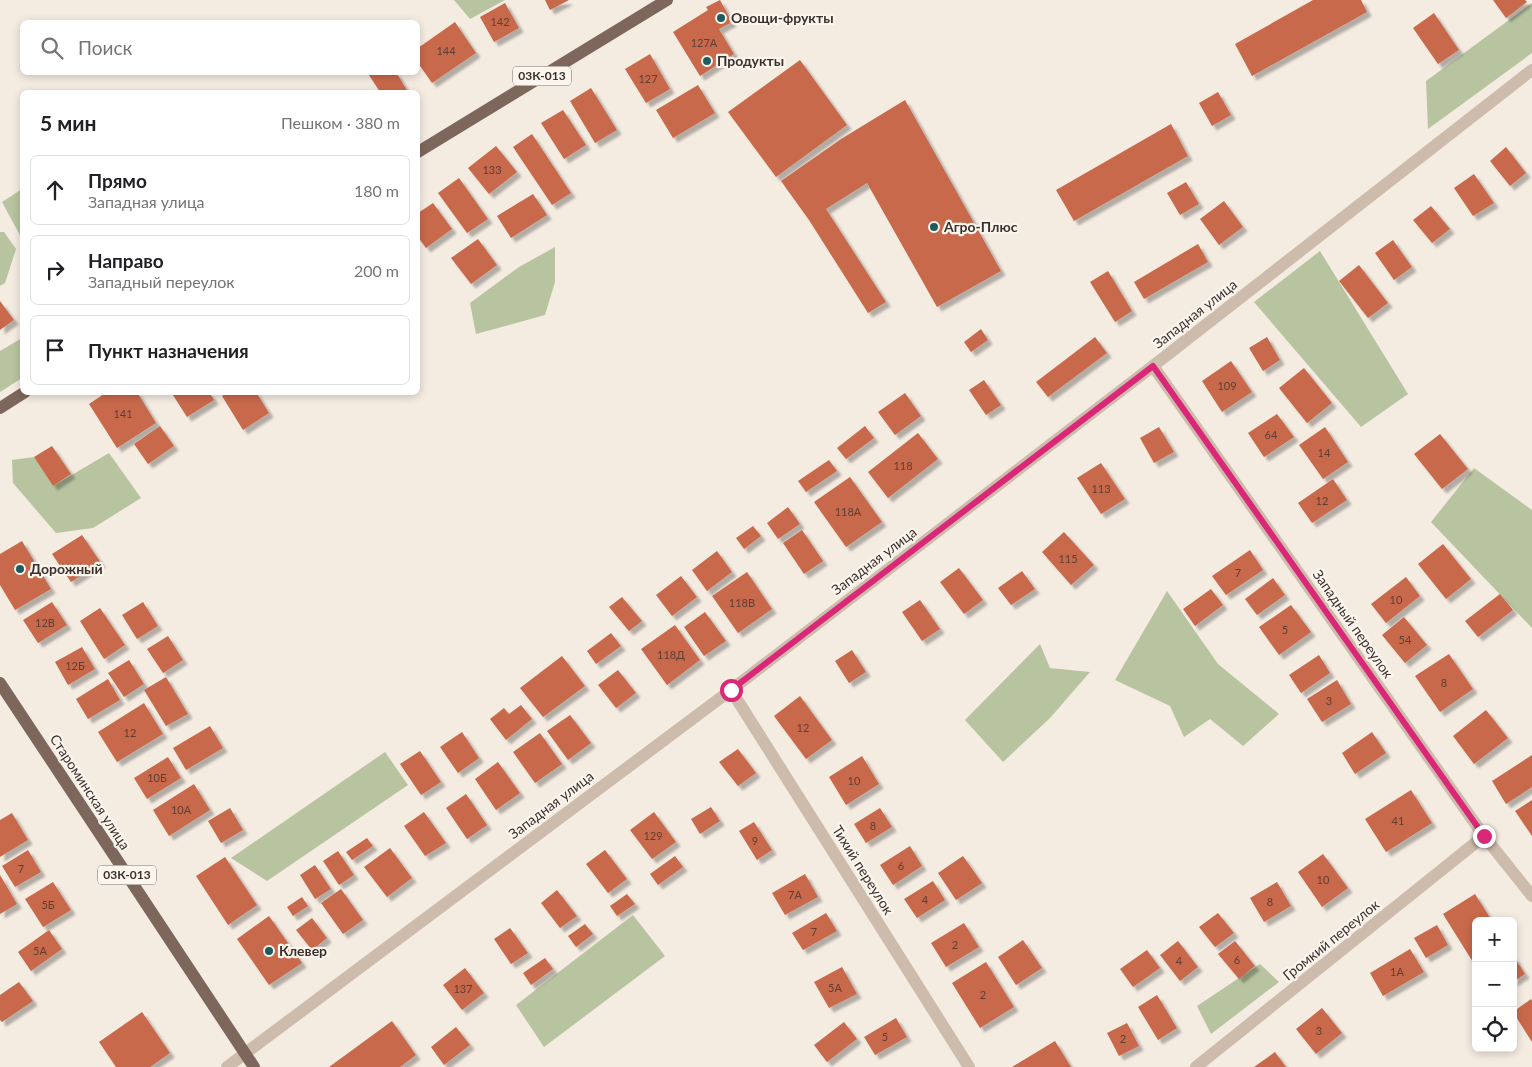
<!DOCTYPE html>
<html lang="ru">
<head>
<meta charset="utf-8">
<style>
	:root { --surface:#fff; --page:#f6f6f6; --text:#202124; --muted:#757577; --line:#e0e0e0 }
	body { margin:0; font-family:Lato,sans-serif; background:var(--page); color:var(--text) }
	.controls { position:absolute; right:15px; bottom:15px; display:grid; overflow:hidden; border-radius:8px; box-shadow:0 2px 8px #0003 }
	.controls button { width:45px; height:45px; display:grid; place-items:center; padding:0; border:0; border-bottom:1px solid var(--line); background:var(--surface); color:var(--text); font:25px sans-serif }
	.stop { position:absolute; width:15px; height:15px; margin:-11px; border:4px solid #db2777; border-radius:50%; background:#fff }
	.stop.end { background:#db2777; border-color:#fff; box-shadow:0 1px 5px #0008 }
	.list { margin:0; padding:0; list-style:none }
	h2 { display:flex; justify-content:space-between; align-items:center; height:65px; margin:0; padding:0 20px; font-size:21px }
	h2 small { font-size:16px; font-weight:400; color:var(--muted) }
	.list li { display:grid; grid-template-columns:32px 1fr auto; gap:15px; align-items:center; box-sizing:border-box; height:70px; margin:0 10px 10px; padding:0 10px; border:1px solid var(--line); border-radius:8px }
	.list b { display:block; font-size:19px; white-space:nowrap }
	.list p { margin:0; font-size:16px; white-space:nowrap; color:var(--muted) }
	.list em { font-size:16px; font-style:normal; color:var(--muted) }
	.icon { flex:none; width:28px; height:28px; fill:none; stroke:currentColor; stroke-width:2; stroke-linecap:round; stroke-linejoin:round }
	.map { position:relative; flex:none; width:1532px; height:1067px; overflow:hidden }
	.search { position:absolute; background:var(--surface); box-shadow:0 2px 8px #0003; left:20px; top:20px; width:400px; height:55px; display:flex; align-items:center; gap:12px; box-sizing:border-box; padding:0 18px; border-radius:8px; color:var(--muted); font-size:19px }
	.panel { position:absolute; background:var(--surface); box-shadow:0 2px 8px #0003; left:20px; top:90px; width:400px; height:305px; border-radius:8px }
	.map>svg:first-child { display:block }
	.green { fill:#b8c4a0 }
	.building { fill:#c8694b; filter:url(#shadow) }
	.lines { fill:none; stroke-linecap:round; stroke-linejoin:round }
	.minor { stroke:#cdbbac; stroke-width:12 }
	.major { stroke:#7d675c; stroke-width:12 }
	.route { stroke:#db2777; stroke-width:6 }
	.poi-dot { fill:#1f5a5e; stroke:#fbf5ee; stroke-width:2 }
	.labels { text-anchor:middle; stroke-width:4.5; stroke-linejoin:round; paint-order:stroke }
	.number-label { font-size:11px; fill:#5e3e33 }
	.shield { fill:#fbf5ee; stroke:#756b66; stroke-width:1 }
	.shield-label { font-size:12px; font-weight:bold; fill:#3b302b }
	.poi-label { font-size:14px; font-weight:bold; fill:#3b302b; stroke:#fbf5ee; text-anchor:start }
	.street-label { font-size:14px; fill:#3b302b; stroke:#fbf5ee }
</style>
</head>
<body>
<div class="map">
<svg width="1532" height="1067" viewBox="0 0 1532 1067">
	<defs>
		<filter id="shadow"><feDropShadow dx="4.5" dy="4.5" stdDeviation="1" flood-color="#0004"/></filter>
	</defs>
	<rect width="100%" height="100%" fill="#f4ebe1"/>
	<path class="green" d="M454 0H505L470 19Z
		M1532 3V53L1428 129 1426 81Z
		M22 189V239L2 202Z
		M0 232H4L16 249 5 283 0 286Z
		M555 247V282L545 315 476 334 470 303 519 267Z
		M1320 251 1408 394 1361 427 1254 302Z
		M22 338V378L0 392V351Z
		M109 453 141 498 93 528 56 533 13 483 12 460 34 457 53 486Z
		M1474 468 1532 510V628L1431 522Z
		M1167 591 1218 664 1279 714 1243 746 1210 719 1184 737 1170 706 1115 680Z
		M1040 644 1050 668 1090 672 1050 718 1003 762 965 720Z
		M385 752 408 785 267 881 231 858Z
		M633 915 665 956 544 1047 516 1005Z
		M1260 964 1279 982 1211 1034 1197 1006Z"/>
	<path class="building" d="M545 0H569L550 10Z
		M720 0 732 22 719 29 734 54 700 76 673 32 708 10 706 7Z
		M1313 0H1361L1367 12 1252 76 1235 44Z
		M1493 0H1525L1527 2 1506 18Z
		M505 3 519 28 494 42 480 17Z
		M1434 13 1459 50 1438 64 1413 28Z
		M455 22 476 53 432 83 418 63V48Z
		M650 54 670 89 646 103 625 69Z
		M800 60 847 125 776 177 728 112Z
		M367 72H396L408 92H380Z
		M698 85 715 113 673 138 656 110Z
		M591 88 617 130 595 143 570 101Z
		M1218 92 1231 115 1212 126 1199 103Z
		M905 100 1001 271 937 307 867 183 826 209 886 302 868 313 809 220 781 181 841 139Z
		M563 110 586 145 564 159 541 123Z
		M1171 124 1188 156 1074 221 1056 190Z
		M532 134 571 193 552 205 513 147Z
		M496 146 517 172 489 194 468 168Z
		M1506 147 1526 173 1510 186 1490 161Z
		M1474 174 1494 203 1473 216 1454 188Z
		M459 178 488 219 467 233 438 193Z
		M1186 182 1199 204 1180 215 1167 193Z
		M533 194 547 215 511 238 497 216Z
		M1224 201 1243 227 1219 245 1200 219Z
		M433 203 452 229 426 248 418 237V213Z
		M1431 206 1450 229 1432 243 1413 220Z
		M478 239 497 265 471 284 451 258Z
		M1393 240 1412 267 1394 280 1375 253Z
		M1198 244 1208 262 1144 299 1134 282Z
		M1359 265 1388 303 1368 318 1339 281Z
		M1108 271 1132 311 1115 322 1090 282Z
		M0 301 14 320 0 330Z
		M981 329 988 340 971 352 964 342Z
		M1095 337 1107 353 1048 397 1036 382Z
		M1267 337 1280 360 1263 371 1249 348Z
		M1231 361 1252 392 1222 412 1202 381Z
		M1304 368 1332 403 1307 423 1279 388Z
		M984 380 1001 405 986 415 969 390Z
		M107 392H137L156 423 117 448 89 404Z
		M171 392H209L214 400 187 417Z
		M229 392H256L269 413 243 430 222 396Z
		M905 393 921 416 895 435 878 412Z
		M1277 414 1294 437 1264 457 1248 433Z
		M160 426 174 446 148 464 134 444Z
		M865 426 874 438 846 459 837 448Z
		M1159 427 1174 452 1154 463 1140 438Z
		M1325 427 1348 462 1323 479 1299 445Z
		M918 433 938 459 888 498 868 472Z
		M1440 434 1468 469 1442 489 1414 454Z
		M52 446 71 474 53 486 34 457Z
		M829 460 837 471 806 492 798 481Z
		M1101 463 1125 499 1101 514 1077 478Z
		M850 477 882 522 846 547 814 502Z
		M1333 479 1347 500 1312 523 1298 503Z
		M788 507 800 524 778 539 767 523Z
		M753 526 761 536 744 549 736 538Z
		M802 530 823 561 804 574 783 543Z
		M1064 532 1094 565 1071 585 1042 552Z
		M82 535 101 563 71 582 52 554Z
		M22 541 51 589 15 610 0 585V554Z
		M1443 544 1471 579 1446 599 1418 564Z
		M1250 550 1263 570 1226 595 1212 576Z
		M717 551 732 572 707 591 692 570Z
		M959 568 983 600 964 614 940 582Z
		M1022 571 1035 589 1011 605 998 588Z
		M747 572 772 609 738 633 712 596Z
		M681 576 697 597 672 616 656 595Z
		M1406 577 1420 596 1386 623 1371 604Z
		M1273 578 1285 595 1257 615 1245 599Z
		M1211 589 1223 605 1195 626 1183 609Z
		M1500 594 1513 610 1478 637 1465 621Z
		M622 597 642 621 629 631 609 607Z
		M920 600 940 629 922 641 902 612Z
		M52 602 67 625 38 643 23 620Z
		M143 602 158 626 137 639 122 615Z
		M1291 605 1311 632 1279 655 1259 627Z
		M100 608 125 645 104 659 80 621Z
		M705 612 726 641 704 656 684 627Z
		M1404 617 1427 645 1405 663 1382 635Z
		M675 625 700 660 667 685 641 649Z
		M611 633 621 646 596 664 587 651Z
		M168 636 183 660 163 673 147 649Z
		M82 647 95 669 68 685 55 662Z
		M852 650 866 672 849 683 835 661Z
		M1449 654 1473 689 1440 712 1415 676Z
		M1319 655 1330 673 1301 693 1289 675Z
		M562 656 585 686 543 717 520 688Z
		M129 660 144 684 124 697 108 673Z
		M618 670 636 693 616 708 598 685Z
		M166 677 188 714 166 726 144 690Z
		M108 679 120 700 88 719 76 699Z
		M1337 680 1351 704 1322 722 1307 699Z
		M800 696 832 740 806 759 774 716Z
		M144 703 163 734 117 762 98 732Z
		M521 705 532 719 506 740 490 719 504 708 509 714Z
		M1486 710 1508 738 1474 764 1453 736Z
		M570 715 591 743 568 760 547 731Z
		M210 726 223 748 186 770 173 748Z
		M462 732 479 758 458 773 440 747Z
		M1372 732 1386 753 1355 774 1342 753Z
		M540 733 562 764 535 783 513 752Z
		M738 749 756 773 738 786 719 762Z
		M420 751 441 782 421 795 400 764Z
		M1532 755V787L1506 804 1492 781Z
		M862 756 879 784 846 805 829 777Z
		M168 757 181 778 147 799 134 778Z
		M498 762 520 793 496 810 475 779Z
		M194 784 210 810 169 836 153 810Z
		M1411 790 1432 823 1386 852 1365 819Z
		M466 794 487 825 467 839 446 808Z
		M1532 800V836L1515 811Z
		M711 807 720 821 700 834 691 819Z
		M230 808 243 830 221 843 208 821Z
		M880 808 892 827 866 843 854 824Z
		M424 812 446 843 425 856 404 826Z
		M654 812 676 842 652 859 630 830Z
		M12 813 28 840 0 857V820Z
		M754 822 772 850 757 860 739 831Z
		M367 838 373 846 352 860 346 852Z
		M910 846 922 866 893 885 880 865Z
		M390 848 412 878 387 897 364 867Z
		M28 850 41 872 15 887 2 866Z
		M605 850 627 879 608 893 586 864Z
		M338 851 354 875 339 885 323 861Z
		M1323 854 1348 888 1322 907 1298 872Z
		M675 856 683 867 658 885 650 874Z
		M963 856 982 883 956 900 938 873Z
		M225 857 257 905 228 925 196 876Z
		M315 865 331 889 315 899 300 875Z
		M805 874 818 897 785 915 772 893Z
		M0 875 17 904 0 914Z
		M933 881 945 900 917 918 904 899Z
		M53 882 71 910 43 927 25 899Z
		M1277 882 1291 906 1264 922 1250 898Z
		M341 889 363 920 343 934 321 903Z
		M557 890 577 916 560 928 541 903Z
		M627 894 635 904 617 916 610 906Z
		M1475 894 1492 921H1476V967L1443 914Z
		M302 897 308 906 293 916 287 907Z
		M826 913 837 931 803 950 792 933Z
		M1218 913 1234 933 1215 947 1199 927Z
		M269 916 302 963 269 985 237 939Z
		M312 918 327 938 312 950 296 930Z
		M964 923 979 947 946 967 931 943Z
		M585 924 593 934 576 947 568 936Z
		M1437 925 1448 945 1426 958 1414 938Z
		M510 928 528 953 511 964 494 939Z
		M49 930 62 949 31 971 18 952Z
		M1023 940 1042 968 1016 985 998 957Z
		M1178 941 1198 967 1180 981 1160 955Z
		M1235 941 1255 966 1239 979 1218 954Z
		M1410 949 1424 972 1383 996 1370 973Z
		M1147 950 1160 968 1133 987 1120 969Z
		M1513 955 1525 974 1513 982Z
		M545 958 553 969 531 985 523 973Z
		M986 962 1014 1007 980 1028 952 983Z
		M842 967 857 994 829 1008 814 982Z
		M465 968 484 993 462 1010 443 985Z
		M19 982 33 1001 2 1022 0 1020V995Z
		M1157 995 1177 1028 1158 1040 1138 1007Z
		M1531 999 1532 1001V1042L1513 1012Z
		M1322 1008 1342 1033 1316 1054 1296 1029Z
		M142 1012 170 1053 150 1067H116L99 1042Z
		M896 1018 907 1037 875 1055 864 1037Z
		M392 1021 416 1055 400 1067H329Z
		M844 1022 857 1039 827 1062 814 1045Z
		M1127 1023 1139 1046 1119 1056 1107 1033Z
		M456 1027 470 1045 444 1065 431 1047Z
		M1055 1041 1071 1067H1012Z
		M1275 1052 1286 1067H1254Z"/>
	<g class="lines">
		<path class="minor" d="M1153 366 1484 836 1532 896
			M731 690 969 1067
			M227 1067 731 690 1153 366 1532 70
			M1196 1067 1484 836"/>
		<path class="major" d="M418 152 667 0
			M0 408 25 392
			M0 683 254 1067"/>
	</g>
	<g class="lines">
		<path class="route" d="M731 690 1153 366 1484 836"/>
	</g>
	<g class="poi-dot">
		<circle cx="721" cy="18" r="5"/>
		<circle cx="707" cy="61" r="5"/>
		<circle cx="934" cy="227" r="5"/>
		<circle cx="20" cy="569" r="5"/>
		<circle cx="269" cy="951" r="5"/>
	</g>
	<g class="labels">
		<g class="number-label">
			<text x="500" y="26">142</text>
			<text x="704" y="47">127А</text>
			<text x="446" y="55">144</text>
			<text x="648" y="83">127</text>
			<text x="492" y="174">133</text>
			<text x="1227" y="390">109</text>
			<text x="123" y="418">141</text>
			<text x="1271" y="439">64</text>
			<text x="1324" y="457">14</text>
			<text x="903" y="470">118</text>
			<text x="1101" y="493">113</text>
			<text x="1322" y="505">12</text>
			<text x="848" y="516">118А</text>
			<text x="1068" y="563">115</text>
			<text x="1238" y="577">7</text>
			<text x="1396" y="604">10</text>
			<text x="742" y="607">118В</text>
			<text x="45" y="627">12В</text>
			<text x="1285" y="634">5</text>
			<text x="1405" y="644">54</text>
			<text x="671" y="659">118Д</text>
			<text x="75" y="670">12Б</text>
			<text x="1444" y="687">8</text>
			<text x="1329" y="705">3</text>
			<text x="803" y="732">12</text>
			<text x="130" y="737">12</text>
			<text x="157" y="782">10Б</text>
			<text x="854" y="785">10</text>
			<text x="181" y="814">10А</text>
			<text x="1398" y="825">41</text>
			<text x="873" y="830">8</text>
			<text x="653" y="840">129</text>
			<text x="755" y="845">9</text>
			<text x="901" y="870">6</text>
			<text x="21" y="873">7</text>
			<text x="1323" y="884">10</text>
			<text x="795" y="899">7А</text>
			<text x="925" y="904">4</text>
			<text x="1270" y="906">8</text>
			<text x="48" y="909">5Б</text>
			<text x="814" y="936">7</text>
			<text x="955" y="949">2</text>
			<text x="40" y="955">5А</text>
			<text x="1237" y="964">6</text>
			<text x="1179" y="965">4</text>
			<text x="1397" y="976">1А</text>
			<text x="835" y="992">5А</text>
			<text x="463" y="993">137</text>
			<text x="983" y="999">2</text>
			<text x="1319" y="1035">3</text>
			<text x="885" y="1041">5</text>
			<text x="1123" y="1043">2</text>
		</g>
		<g class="shield">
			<rect x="513" y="66.5" width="58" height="19" rx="4"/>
			<rect x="98" y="865.5" width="58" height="19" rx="4"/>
		</g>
		<g class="shield-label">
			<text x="542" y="80">03К-013</text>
			<text x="127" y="879">03К-013</text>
		</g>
		<g class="poi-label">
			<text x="731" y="23">Овощи-фрукты</text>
			<text x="717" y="66">Продукты</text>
			<text x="944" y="232">Агро-Плюс</text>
			<text x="30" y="574">Дорожный</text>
			<text x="279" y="956">Клевер</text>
		</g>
		<g class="street-label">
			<text transform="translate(1195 314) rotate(-38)" y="5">Западная улица</text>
			<text transform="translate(874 561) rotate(-37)" y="5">Западная улица</text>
			<text transform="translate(1353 624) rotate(55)" y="5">Западный переулок</text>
			<text transform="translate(90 792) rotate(57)" y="5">Староминская улица</text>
			<text transform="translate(551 805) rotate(-37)" y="5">Западная улица</text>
			<text transform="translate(863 870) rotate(58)" y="5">Тихий переулок</text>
			<text transform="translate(1331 940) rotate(-39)" y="5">Громкий переулок</text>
		</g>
	</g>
</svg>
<div class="controls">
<button>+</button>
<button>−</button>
<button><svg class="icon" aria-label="locate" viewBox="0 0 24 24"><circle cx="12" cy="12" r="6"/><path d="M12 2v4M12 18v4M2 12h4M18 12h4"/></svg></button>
</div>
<div class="stop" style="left:731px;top:690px"></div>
<div class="stop end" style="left:1484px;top:836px"></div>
<div class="search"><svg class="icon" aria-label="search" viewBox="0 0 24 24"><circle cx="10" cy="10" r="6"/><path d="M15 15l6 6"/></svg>Поиск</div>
<section class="panel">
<h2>5 мин<small>Пешком · 380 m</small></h2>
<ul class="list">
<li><svg class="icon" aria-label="ahead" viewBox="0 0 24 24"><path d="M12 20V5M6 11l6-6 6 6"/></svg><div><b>Прямо</b><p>Западная улица</p></div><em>180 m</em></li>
<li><svg class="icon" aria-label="right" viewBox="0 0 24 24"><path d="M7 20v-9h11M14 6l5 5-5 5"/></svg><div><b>Направо</b><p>Западный переулок</p></div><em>200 m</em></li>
<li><svg class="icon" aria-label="arrive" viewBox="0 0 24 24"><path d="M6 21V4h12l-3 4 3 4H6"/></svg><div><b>Пункт назначения</b></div></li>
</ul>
</section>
</div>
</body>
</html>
